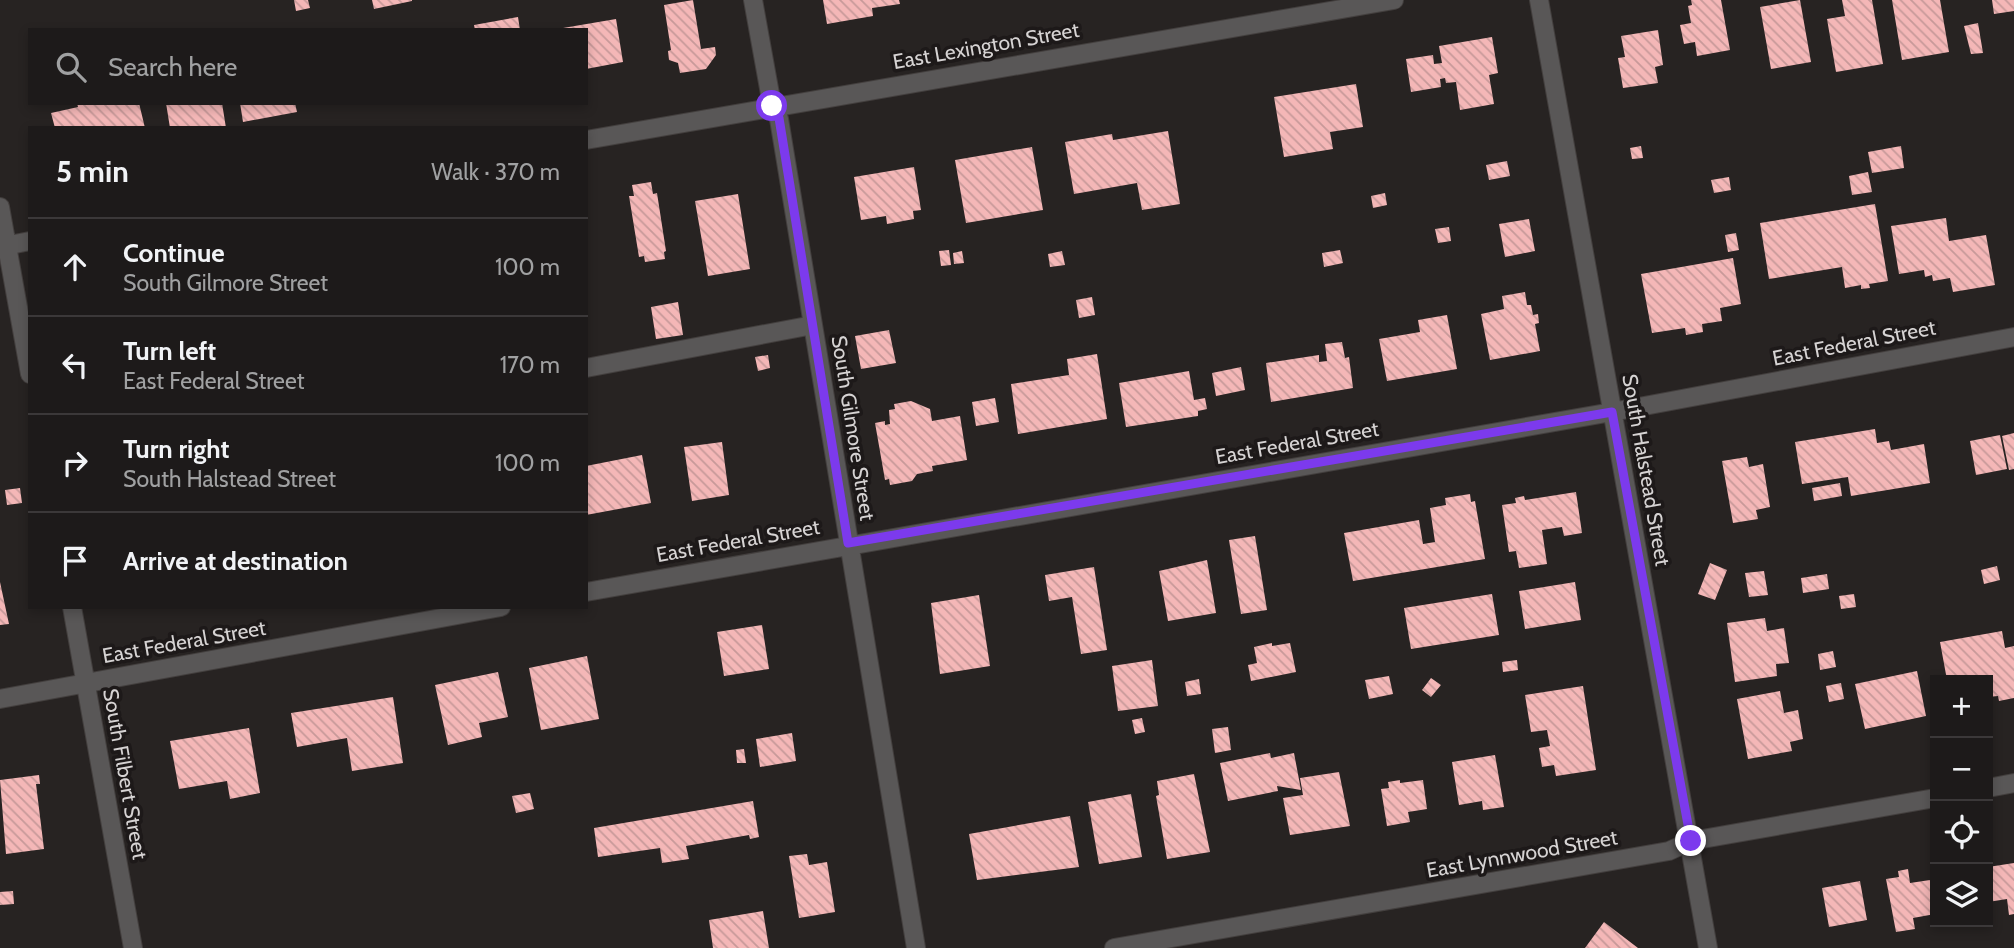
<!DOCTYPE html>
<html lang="en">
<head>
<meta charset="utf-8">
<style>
	:root { --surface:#1d1a1a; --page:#252323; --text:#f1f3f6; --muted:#a0a1a2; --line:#3b3839 }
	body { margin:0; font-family:Cabin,sans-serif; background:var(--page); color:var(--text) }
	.controls { position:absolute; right:21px; bottom:21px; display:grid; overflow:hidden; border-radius:0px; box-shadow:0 4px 10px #0003 }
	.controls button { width:63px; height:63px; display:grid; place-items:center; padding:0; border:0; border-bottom:2px solid var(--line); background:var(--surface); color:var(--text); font:35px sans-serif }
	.stop { position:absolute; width:21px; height:21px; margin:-16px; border:5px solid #7c3aed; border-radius:50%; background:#fff }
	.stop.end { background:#7c3aed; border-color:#fff; box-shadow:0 2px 7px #0008 }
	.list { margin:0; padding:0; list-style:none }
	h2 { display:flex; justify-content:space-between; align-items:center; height:91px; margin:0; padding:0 28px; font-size:30px }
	h2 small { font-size:23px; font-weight:400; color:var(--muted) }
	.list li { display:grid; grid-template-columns:46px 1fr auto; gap:21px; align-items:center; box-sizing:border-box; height:98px; padding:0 28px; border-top:2px solid var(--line) }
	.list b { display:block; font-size:26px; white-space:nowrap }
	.list p { margin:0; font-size:23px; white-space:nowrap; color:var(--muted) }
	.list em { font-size:23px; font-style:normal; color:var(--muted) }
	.icon { flex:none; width:38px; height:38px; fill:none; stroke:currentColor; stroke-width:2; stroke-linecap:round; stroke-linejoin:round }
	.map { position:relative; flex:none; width:2014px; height:948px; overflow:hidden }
	.search { position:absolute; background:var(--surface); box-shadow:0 4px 10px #0003; left:28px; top:28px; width:560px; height:77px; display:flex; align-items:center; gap:18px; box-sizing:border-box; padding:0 24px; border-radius:0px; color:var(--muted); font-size:26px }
	.panel { position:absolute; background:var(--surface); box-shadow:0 4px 10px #0003; left:28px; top:126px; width:560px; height:483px; border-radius:0px }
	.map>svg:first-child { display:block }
	.building { fill:url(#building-back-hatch) }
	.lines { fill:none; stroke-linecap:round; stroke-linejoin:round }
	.minor-casing { stroke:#433f3e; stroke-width:20 }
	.minor { stroke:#595757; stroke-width:18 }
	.route { stroke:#7c3aed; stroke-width:9 }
	.labels { text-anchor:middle; stroke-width:7; stroke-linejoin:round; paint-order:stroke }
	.street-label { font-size:21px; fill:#d6d3d3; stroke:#1d1919 }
</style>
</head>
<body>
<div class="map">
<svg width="2014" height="948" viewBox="0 0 2014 948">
	<defs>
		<pattern id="building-back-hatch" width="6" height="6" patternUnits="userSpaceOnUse" patternTransform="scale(1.75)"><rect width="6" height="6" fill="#f4b7b7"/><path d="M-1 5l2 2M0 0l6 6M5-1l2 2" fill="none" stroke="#c79999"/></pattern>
	</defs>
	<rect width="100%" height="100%" fill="#272322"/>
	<path class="building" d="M294 0H308L310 8 296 11Z
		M372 0H412V1L374 9Z
		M693 0 701 49 715 47 716 55 706 69 680 73 678 63 669 60 668 51 671 50 664 5Z
		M823 0H899L900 4 872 8 873 16 827 24Z
		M1691 0H1721L1730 50 1697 56 1695 42 1684 44 1680 25 1691 23 1688 6 1692 5Z
		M1800 0 1811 62 1771 69 1760 7Z
		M1842 0H1872L1883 64 1836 72 1827 19 1845 16Z
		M1892 0H1940L1949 52 1902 60Z
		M1992 0H2014V11L1994 14Z
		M518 17 520 30H475L474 25Z
		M616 19 623 62 586 69V30L563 28Z
		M1978 23 1983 53 1971 54 1964 26Z
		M1658 30 1663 65 1655 67 1658 83 1623 88 1618 58 1625 57 1621 36Z
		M1492 37 1498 73 1489 75 1494 104 1460 110 1456 82 1446 83 1445 78 1440 79 1441 87 1411 92 1406 59 1433 55 1434 64 1442 63 1439 46Z
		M1356 84 1363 127 1330 132 1333 149 1284 157 1274 97Z
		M77 103H139L145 128H55L51 113 78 107Z
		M166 103H222L226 128H170Z
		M240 103H295L297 112 243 122Z
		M1168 131 1180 204 1142 210 1137 183 1074 194 1065 142 1112 134 1113 140Z
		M1641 146 1643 158 1632 159 1630 148Z
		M1901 146 1904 168 1872 173 1868 152Z
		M1032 147 1043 210 966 223 955 160Z
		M1507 161 1510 176 1489 180 1486 165Z
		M914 167 921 210 913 211 914 219 887 224 886 216 861 220 854 177Z
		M1868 172 1872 192 1852 195 1849 176Z
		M1729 177 1731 190 1714 193 1711 180Z
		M651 182 653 194 657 193 666 251 664 252 665 259 645 262 644 256 639 257 629 196H634L632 185Z
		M1385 193 1387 205 1373 208 1371 196Z
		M738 194 750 269 708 276 695 201Z
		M1875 204 1888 281 1869 284 1870 288 1861 289V285L1845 288 1842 267 1769 279 1760 223Z
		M1946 218 1949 241 1986 235 1995 285 1953 292 1950 278 1933 281 1932 275 1925 277 1924 270 1899 274 1891 226Z
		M1529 219 1535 251 1505 257 1499 224Z
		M1449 227 1451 241 1438 243 1435 229Z
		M1736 233 1739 250 1728 252 1725 235Z
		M949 250 951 265 941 266 939 251Z
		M1340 250 1343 263 1324 267 1322 253Z
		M962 251 964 263 954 264 953 253Z
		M1062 251 1065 265 1050 267 1048 254Z
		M1733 258 1741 304 1720 308 1722 321 1702 324 1703 332 1686 335 1685 328 1652 333 1641 274Z
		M1525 292 1527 305H1531L1533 315 1538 314 1539 323 1535 324 1540 351 1490 360 1481 314 1504 309 1502 296Z
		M1092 297 1095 315 1079 318 1076 300Z
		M678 302 683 335 656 339 651 307Z
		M1447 315 1457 369 1387 381 1379 339 1420 332 1418 320Z
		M889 330 896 363 861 369 855 336Z
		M1342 342 1345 358 1349 357 1353 388 1271 402 1266 363 1319 355V362L1327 361 1325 344Z
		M1097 354 1107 419 1018 434 1011 384 1069 375 1067 359Z
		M768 355 770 368 758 371 755 357Z
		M1241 367 1245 390 1216 396 1212 373Z
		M1189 371 1194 400 1205 398 1207 409 1198 411V416L1126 427 1119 383Z
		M995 398 999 422 976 426 972 402Z
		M911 401 930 409 932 421 960 416 967 460 932 466 933 471 917 474 912 481 890 485 889 479 885 480 875 423 885 421V425L890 424 889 410 895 409 894 404Z
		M1875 429 1877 443 1889 441 1891 450 1924 444 1930 483 1851 496 1848 477 1802 484 1795 442Z
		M2014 433V469L2009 470 2002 436Z
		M2000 435 2007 469 1976 475 1970 441Z
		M722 442 729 495 692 501 684 447Z
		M642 455 651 503 586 515V466Z
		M1747 457 1749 467 1763 464 1770 507 1756 510 1758 519 1733 523 1722 461Z
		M1840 483 1842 496 1814 501 1812 488Z
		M20 488 22 503 7 505 5 490Z
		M1576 492 1582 533 1564 536 1562 527 1542 530 1547 564 1519 568 1516 551 1509 552 1502 505 1516 503 1515 498 1524 496 1525 500Z
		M1470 494 1471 502 1475 501 1485 559 1353 581 1344 533 1419 520 1423 544 1435 542 1430 508 1446 505 1445 498Z
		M1255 536 1267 610 1241 614 1229 540Z
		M1207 560 1216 613 1168 621 1159 571Z
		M1710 563 1727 570 1715 600 1698 594Z
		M1997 566 2000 580 1984 584 1981 570Z
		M1094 567 1107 650 1081 654 1072 597 1049 601 1045 575Z
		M1764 571 1768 595 1749 597 1745 573Z
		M1827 574 1829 589 1803 593 1801 578Z
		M0 582 9 624 0 625Z
		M1575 582 1581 620 1525 629 1519 591Z
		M1492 594 1499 635 1411 649 1404 608Z
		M1854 594 1856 607 1841 609 1839 596Z
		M979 595 990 666 940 674 931 603Z
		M1765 618 1767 631 1784 628 1789 663 1776 664 1777 676 1735 682 1727 623Z
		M762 625 769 669 724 676 717 632Z
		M2002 631 2005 648 2014 646V698L1999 701 1998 696 1988 697V680H1947L1940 642Z
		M1272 643V646L1290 643 1296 672 1251 681 1248 665 1257 663 1254 647Z
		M1833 651 1836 667 1820 670 1818 654Z
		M587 656 599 719 541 730 529 668Z
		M1152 660 1158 706 1118 711 1112 666Z
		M1517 660 1518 670 1503 672 1502 662Z
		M1917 671 1926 716 1865 729 1855 684Z
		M498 672 508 717 479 723 482 737 448 745 435 685Z
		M1389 676 1393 694 1369 699 1365 680Z
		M1431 678 1441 685 1431 697 1422 690Z
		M1199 679 1201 694 1187 696 1185 682Z
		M1841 683 1844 699 1829 702 1826 686Z
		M1583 686 1596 770 1556 776 1554 765 1542 767 1539 748 1550 746 1547 730 1531 732 1525 695Z
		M1780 691 1784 713 1798 710 1803 739 1790 742 1792 751 1748 759 1737 699Z
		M393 697 403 763 352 771 347 738 297 747 291 713Z
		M1142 718 1145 732 1135 734 1132 720Z
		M1228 727 1231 750 1215 753 1212 729Z
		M249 728 260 793 230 799 227 781 179 789 170 741Z
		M792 733 796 761 760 767 756 739Z
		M744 749 746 763H737L736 750Z
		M1270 753 1271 758 1294 753 1301 790 1277 786 1278 791 1228 801 1220 763Z
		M1495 755 1504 807 1483 810 1482 801 1459 805 1452 762Z
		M1339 772 1350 826 1290 835 1283 798 1303 795 1300 778Z
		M1194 774 1210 852 1167 859 1156 796 1159 795 1157 781Z
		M39 775 40 784H36L44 849 6 854 0 780Z
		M1400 780V783L1423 780 1427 809 1408 812 1410 822 1387 826 1381 789 1389 788 1388 782Z
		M530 793 534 809 516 813 512 796Z
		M1131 794 1142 857 1099 864 1088 802Z
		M753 801 759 837 750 839 749 835 686 846 689 859 662 863 660 848 598 857 594 828Z
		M1070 816 1079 867 977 880 969 834Z
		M807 854 809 865 827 862 835 912 799 918 789 856Z
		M2014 863V914L2009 915 2007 899 1988 902V867Z
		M1908 869 1910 883 1930 880 1935 914 1913 918 1915 929 1896 932 1886 879 1899 877 1898 871Z
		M1860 881 1867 920 1829 927 1822 888Z
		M13 891 14 904 0 905V892Z
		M763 911 769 948H713L709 920Z
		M1604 922 1638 948H1585Z"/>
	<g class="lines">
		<g class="minor-casing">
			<path id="minor" d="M753 0 772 105 779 119 916 948
				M1539 0 1708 948
				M586 140 1394 0
				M0 207 30 374
				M0 247 30 241
				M586 368 813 325
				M586 592 1612 412 2014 337
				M72 607 133 948
				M0 699 501 607
				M1988 788 2014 783
				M1114 948 1669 851 1691 841 1935 798"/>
		</g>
		<use href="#minor" class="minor"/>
	</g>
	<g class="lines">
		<path class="route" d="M772 106 779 118 848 543 1612 412 1691 841"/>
	</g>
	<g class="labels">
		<g class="street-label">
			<text transform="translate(986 46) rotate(-10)" y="7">East Lexington Street</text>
			<text transform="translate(1854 343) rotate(-11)" y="7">East Federal Street</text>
			<text transform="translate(853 428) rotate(81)" y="7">South Gilmore Street</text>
			<text transform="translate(1297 443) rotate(-10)" y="7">East Federal Street</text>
			<text transform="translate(1646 470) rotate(80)" y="7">South Halstead Street</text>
			<text transform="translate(738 541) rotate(-10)" y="7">East Federal Street</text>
			<text transform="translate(184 642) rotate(-10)" y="7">East Federal Street</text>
			<text transform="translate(125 774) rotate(80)" y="7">South Filbert Street</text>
			<text transform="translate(1522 854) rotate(-10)" y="7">East Lynnwood Street</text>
		</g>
	</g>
</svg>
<div class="controls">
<button>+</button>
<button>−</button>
<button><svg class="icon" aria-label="locate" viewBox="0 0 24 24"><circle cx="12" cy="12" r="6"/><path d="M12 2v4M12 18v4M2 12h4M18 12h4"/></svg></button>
<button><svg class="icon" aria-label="layers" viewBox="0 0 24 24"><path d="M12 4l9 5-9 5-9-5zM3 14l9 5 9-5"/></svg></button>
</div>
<div class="stop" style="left:772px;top:106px"></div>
<div class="stop end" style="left:1691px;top:841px"></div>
<div class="search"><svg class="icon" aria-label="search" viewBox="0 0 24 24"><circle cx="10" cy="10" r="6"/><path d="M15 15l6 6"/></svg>Search here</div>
<section class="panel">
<h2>5 min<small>Walk · 370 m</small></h2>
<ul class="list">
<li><svg class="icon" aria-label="ahead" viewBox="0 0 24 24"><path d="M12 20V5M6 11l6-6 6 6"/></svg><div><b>Continue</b><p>South Gilmore Street</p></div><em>100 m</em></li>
<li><svg class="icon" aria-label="left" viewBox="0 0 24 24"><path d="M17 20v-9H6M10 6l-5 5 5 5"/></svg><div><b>Turn left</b><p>East Federal Street</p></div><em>170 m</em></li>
<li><svg class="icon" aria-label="right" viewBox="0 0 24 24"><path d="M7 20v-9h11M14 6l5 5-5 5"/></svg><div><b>Turn right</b><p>South Halstead Street</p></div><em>100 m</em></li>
<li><svg class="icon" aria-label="arrive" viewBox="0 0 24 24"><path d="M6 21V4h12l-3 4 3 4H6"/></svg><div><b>Arrive at destination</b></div></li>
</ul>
</section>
</div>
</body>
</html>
